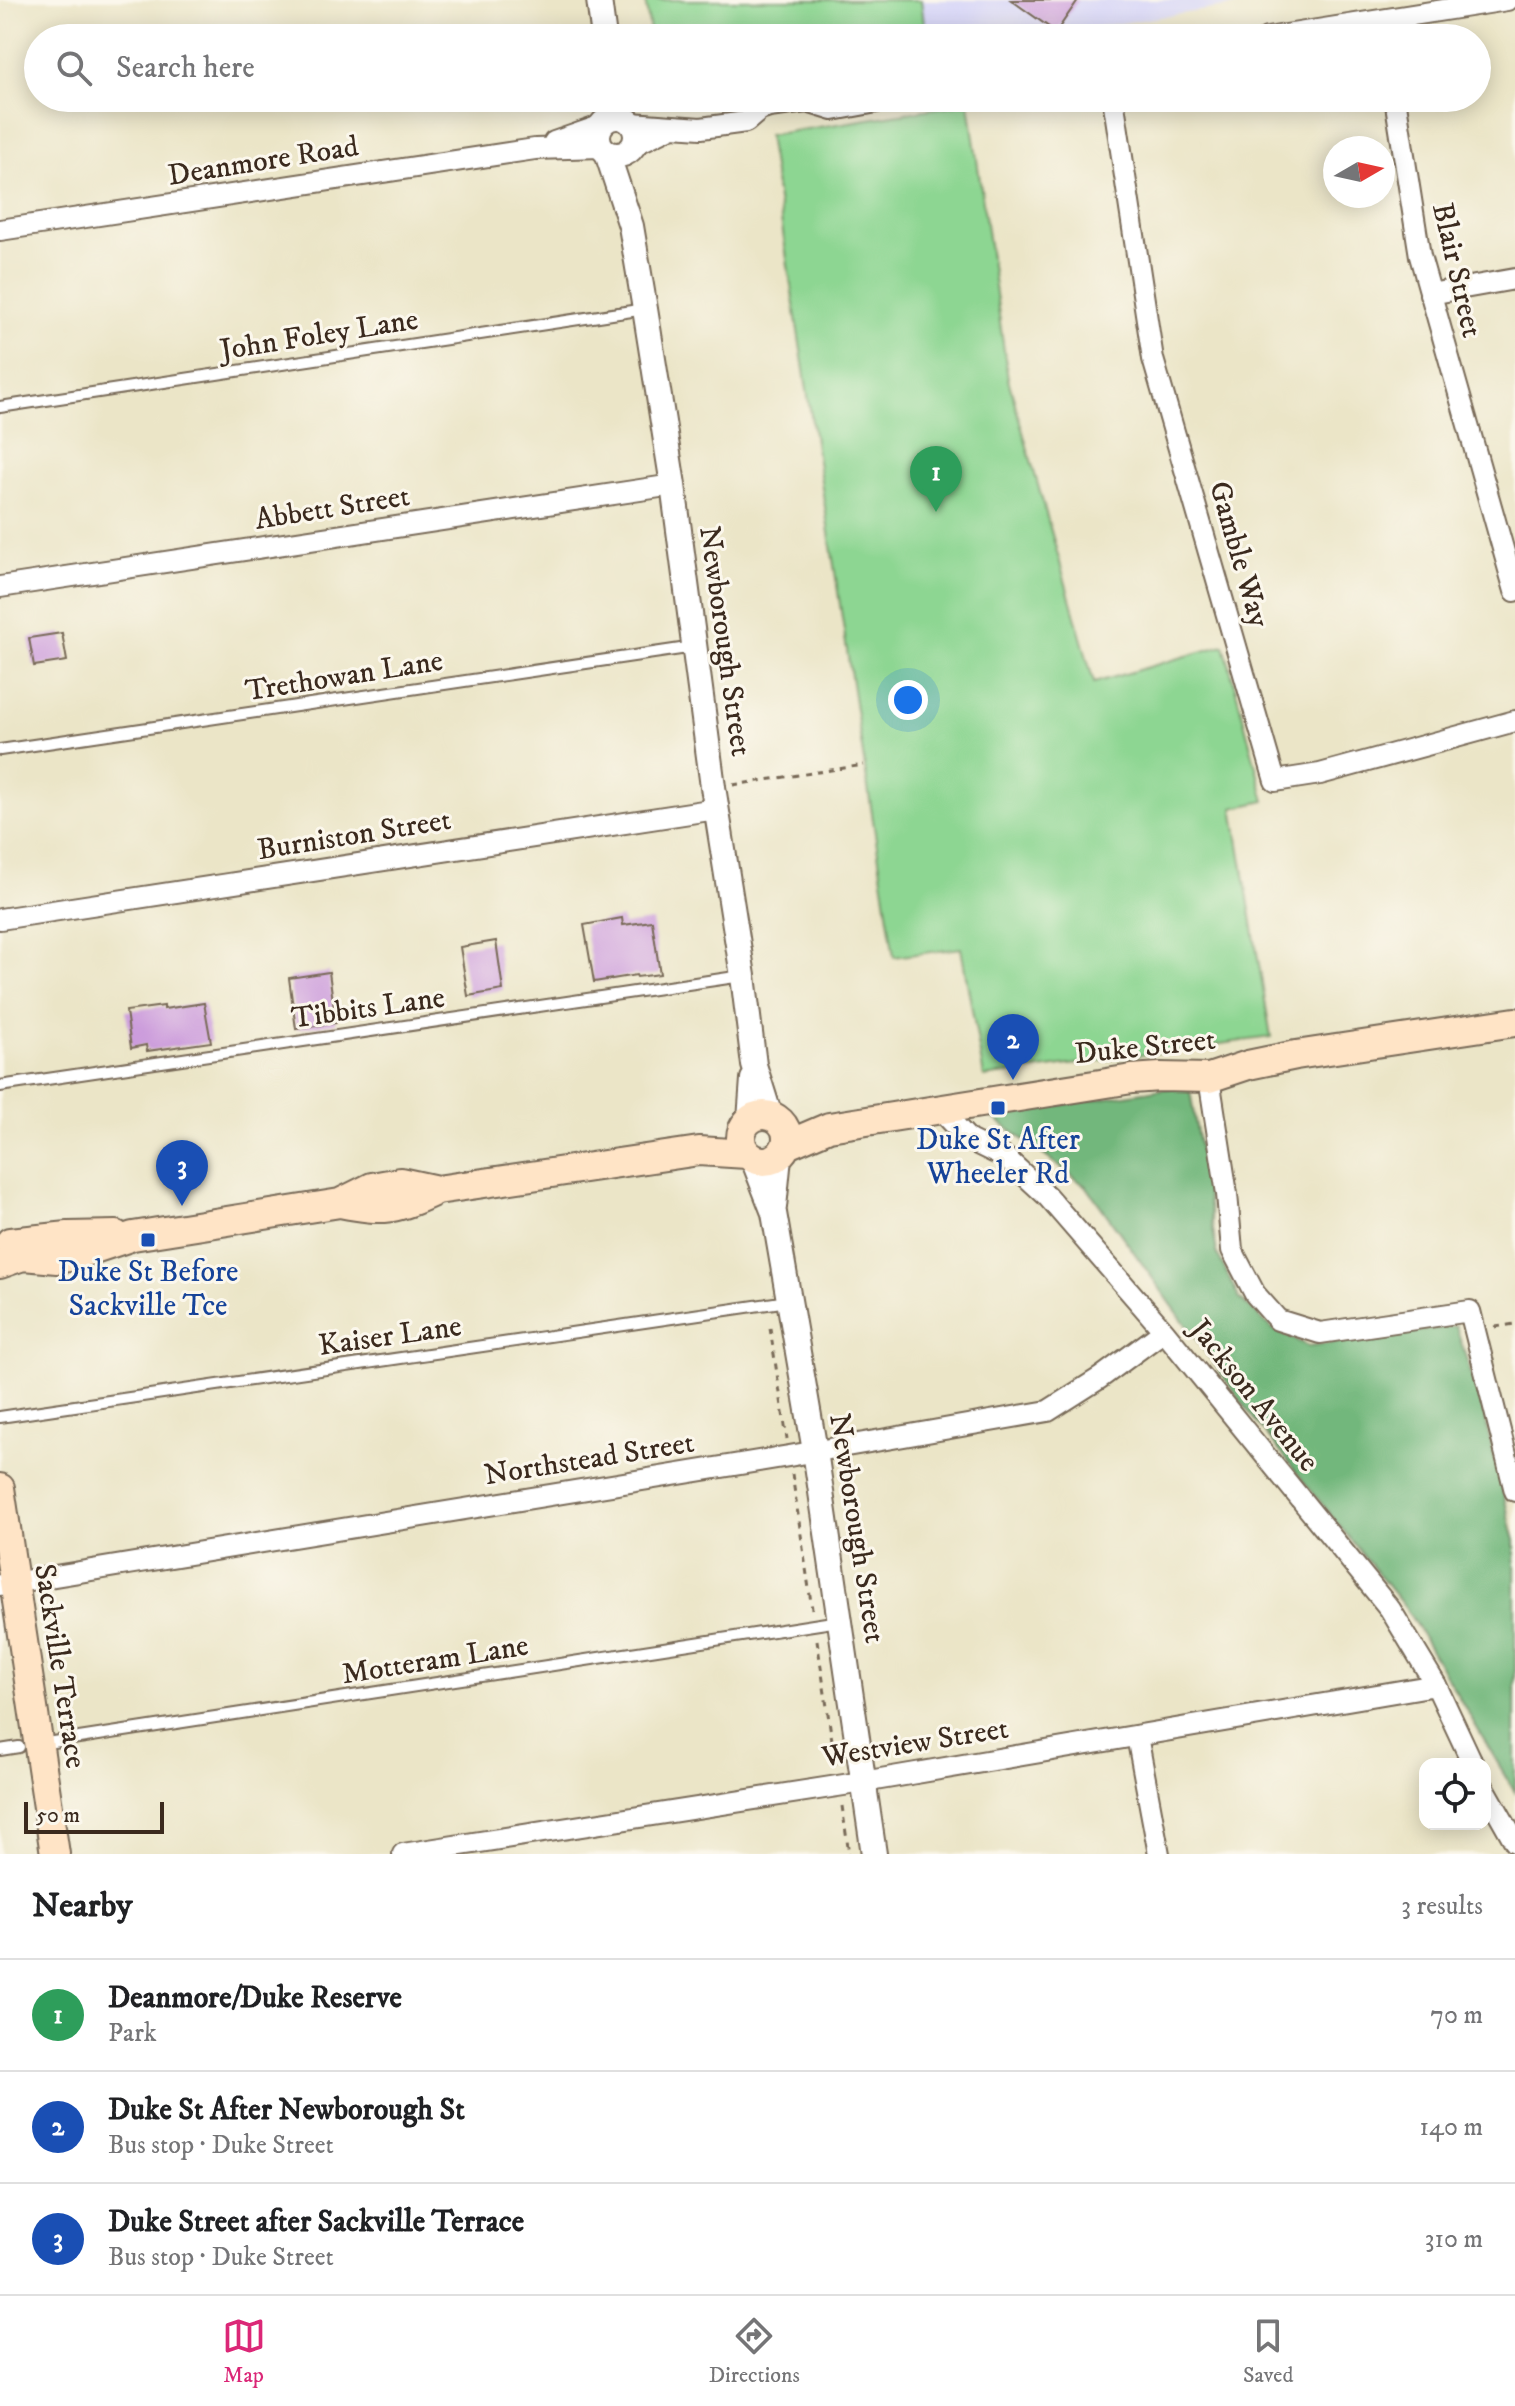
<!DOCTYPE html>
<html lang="en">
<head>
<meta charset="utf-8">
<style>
	:root { --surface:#fff; --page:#f6f6f6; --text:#202124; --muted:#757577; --line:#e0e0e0; --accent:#db2777 }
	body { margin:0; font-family:"IM FELL DW Pica",serif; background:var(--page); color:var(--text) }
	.controls { position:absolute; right:24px; bottom:24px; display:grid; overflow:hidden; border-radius:16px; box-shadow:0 4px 20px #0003 }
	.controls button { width:72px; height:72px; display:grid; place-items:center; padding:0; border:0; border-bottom:2px solid var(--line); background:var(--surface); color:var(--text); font:40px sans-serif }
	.compass { position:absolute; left:1323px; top:136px; width:72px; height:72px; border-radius:50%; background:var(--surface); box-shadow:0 4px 20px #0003; rotate:81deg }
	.scale { position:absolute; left:24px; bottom:20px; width:140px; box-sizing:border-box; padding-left:8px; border:4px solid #3b2a1e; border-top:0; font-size:22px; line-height:28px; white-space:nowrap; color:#3b2a1e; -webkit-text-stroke:6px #fbf7ec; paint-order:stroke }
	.you { position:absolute; left:908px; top:700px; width:28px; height:28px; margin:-20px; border:6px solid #fff; border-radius:50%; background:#1a73e8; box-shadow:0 0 0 12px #1a73e833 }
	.badge { display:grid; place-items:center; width:52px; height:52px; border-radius:50%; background:var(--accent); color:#fff; font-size:26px; font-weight:700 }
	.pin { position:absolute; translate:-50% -66px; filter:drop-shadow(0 2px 4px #0008) }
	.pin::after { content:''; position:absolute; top:42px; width:28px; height:24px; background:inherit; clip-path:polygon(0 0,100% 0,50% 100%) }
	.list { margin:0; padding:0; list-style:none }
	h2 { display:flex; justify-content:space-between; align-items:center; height:104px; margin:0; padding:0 32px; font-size:34px }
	h2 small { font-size:26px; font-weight:400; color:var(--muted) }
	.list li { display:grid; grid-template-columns:52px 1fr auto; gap:24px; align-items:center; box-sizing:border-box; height:112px; padding:0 32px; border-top:2px solid var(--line) }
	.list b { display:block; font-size:30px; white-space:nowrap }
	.list p { margin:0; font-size:26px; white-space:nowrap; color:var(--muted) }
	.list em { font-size:26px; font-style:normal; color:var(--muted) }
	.icon { flex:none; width:44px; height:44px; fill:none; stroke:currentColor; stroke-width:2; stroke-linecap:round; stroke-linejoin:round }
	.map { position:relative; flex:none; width:1515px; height:1854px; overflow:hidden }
	.search { position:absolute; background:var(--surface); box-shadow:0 4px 20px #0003; left:24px; right:24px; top:24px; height:88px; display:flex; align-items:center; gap:20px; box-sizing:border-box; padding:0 28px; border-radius:44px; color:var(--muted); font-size:30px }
	.sheet { height:440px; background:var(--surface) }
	nav { display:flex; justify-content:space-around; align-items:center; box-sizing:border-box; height:112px; border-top:2px solid var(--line); background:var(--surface); font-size:22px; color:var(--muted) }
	nav a { display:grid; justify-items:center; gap:4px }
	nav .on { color:var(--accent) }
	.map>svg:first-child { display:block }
	.built { fill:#d8d7f8 }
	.green { fill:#8dd692; stroke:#648058; stroke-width:2 }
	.forest { fill:#72b77c; stroke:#56704d; stroke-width:2 }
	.building { fill:#cc9cdc }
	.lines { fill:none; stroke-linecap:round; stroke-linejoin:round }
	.service-casing { stroke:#796b59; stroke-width:14 }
	.minor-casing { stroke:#796b59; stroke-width:24 }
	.tertiary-casing { stroke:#796b59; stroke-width:28 }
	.secondary-casing { stroke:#796b59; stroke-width:32 }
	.path { stroke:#796b59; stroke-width:3; stroke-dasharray:6 6; stroke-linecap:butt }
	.service { stroke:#fff; stroke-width:10 }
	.minor { stroke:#fff; stroke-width:20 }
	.tertiary { stroke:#fff; stroke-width:24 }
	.secondary { stroke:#ffe4c6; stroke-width:28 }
	.transit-dot { fill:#1a4fb4; stroke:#fbf7ec; stroke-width:3 }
	.labels { text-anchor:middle; stroke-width:6; stroke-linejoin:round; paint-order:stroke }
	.street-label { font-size:30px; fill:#3b2a1e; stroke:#fbf7ec }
	.transit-label { font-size:30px; fill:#164399; stroke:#fbf7ec }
</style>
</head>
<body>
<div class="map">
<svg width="1515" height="1854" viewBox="0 0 1515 1854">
	<rect width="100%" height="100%" fill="#fbf7ec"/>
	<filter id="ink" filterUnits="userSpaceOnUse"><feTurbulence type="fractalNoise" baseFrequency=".0125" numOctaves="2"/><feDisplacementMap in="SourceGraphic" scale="16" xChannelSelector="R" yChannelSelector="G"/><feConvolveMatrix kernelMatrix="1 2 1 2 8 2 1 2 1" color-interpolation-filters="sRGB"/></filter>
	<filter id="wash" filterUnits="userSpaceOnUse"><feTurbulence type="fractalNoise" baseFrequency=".006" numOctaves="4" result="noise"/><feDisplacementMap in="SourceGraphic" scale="32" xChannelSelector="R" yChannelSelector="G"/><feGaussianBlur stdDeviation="1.8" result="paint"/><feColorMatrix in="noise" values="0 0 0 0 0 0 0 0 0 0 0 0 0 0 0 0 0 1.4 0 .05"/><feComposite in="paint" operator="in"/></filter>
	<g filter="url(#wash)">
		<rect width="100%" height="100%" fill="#ebe5c7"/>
		<path class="built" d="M645 0H1270L1026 38H651Z"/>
		<path class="green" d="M645 0H921L926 38H651Z
			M969 103 1008 379 1094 683 1224 645 1265 801 1233 808 1271 1037 984 1077 961 948 894 957 768 135Z"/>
		<path class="forest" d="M1189 1085 1217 1253 1239 1298 1274 1330 1308 1346 1456 1326 1483 1411 1515 1541V1792L1407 1610 1253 1418 1087 1187 991 1116Z"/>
		<g id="blocks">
			<path class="building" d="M1011 0H1078L1056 32Z
				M62 633 67 661 34 666 29 638Z
				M622 918 623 925 652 921 660 974 637 977 636 975 594 982 584 925Z
				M496 941 503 990 468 996 460 947Z
				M329 972 336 1023 296 1029 289 978Z
				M204 1003 211 1042 147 1051 146 1045 131 1048 126 1011 164 1006V1009Z"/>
		</g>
	</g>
	<g filter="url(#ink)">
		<use href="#blocks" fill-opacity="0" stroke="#796b59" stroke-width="2"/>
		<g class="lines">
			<g class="service-casing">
				<path id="service" d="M0 407 645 309
					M0 750 694 647
					M0 1086 742 976
					M0 1417 788 1301
					M40 1744 839 1621
					M0 1750 19 1747"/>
			</g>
			<g class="minor-casing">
				<path id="minor" d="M1267 38 1507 0
					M1113 98 1153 359 1275 781 1320 774 1515 721
					M1395 98 1420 256 1515 591
					M631 123 701 128 746 122 760 110 769 107 807 102 833 110 877 102 882 98
					M554 142 600 126
					M634 145 673 126
					M0 230 535 149 601 147
					M1430 294 1515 279
					M0 587 673 485
					M0 919 716 809
					M1209 1078 1227 1194 1232 1250 1255 1294 1278 1320 1320 1333 1470 1311 1515 1491
					M939 1108 969 1140 1006 1158 1047 1196 1164 1331 1390 1609 1436 1685 1473 1764
					M0 1585 789 1456 1048 1411 1100 1378 1164 1331
					M1137 1736 1159 1854
					M1485 1789 1515 1842
					M403 1854 863 1782 1436 1685"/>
			</g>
			<g class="tertiary-casing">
				<path id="tertiary" d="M599 0 604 38
					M598 136a19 19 0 1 1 38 0a19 19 0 1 1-38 0Z
					M607 153 631 226 645 309 673 485 713 787 743 976 754 1065 770 1116
					M750 1120 753 1079
					M753 1159 774 1213 815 1451 874 1854
					M774 1207 779 1157"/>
			</g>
			<g class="secondary-casing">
				<path id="secondary" d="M741 1138a23 23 0 1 1 46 0a23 23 0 1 1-46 0Z
					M787 1145 829 1127 1132 1079 1160 1077 1209 1078 1248 1065 1296 1055 1515 1022
					M340 1203C386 1212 395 1210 437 1190L699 1151 747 1154
					M10 1242 68 1236 116 1235
					M0 1264 23 1256 57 1259 70 1257 133 1236 340 1203 372 1187 400 1182 437 1190
					M0 1488 55 1854"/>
			</g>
			<path class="path" d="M733 785 864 765
				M1495 1327 1515 1324
				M770 1328 787 1439
				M792 1474 812 1609
				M817 1640 836 1767
				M842 1806 849 1854"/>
			<use href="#service" class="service"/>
			<use href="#minor" class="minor"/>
			<use href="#tertiary" class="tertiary"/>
			<use href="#secondary" class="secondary"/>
		</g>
	</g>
	<g class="transit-dot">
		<rect x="990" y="1100" width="16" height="16" rx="4"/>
		<rect x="140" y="1232" width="16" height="16" rx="4"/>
	</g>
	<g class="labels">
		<g class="street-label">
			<text transform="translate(263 160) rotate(-9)" y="10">Deanmore Road</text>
			<text transform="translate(1458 270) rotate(77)" y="10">Blair Street</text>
			<text transform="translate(319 334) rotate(-9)" y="10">John Foley Lane</text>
			<text transform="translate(332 507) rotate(-9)" y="10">Abbett Street</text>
			<text transform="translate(1240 554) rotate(74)" y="10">Gamble Way</text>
			<text transform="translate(726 641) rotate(82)" y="10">Newborough Street</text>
			<text transform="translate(344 675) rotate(-9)" y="10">Trethowan Lane</text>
			<text transform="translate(354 834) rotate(-9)" y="10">Burniston Street</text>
			<text transform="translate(368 1007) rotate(-8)" y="10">Tibbits Lane</text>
			<text transform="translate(1145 1046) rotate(-6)" y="10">Duke Street</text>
			<text transform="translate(390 1335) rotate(-8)" y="10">Kaiser Lane</text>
			<text transform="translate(1255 1395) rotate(51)" y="10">Jackson Avenue</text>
			<text transform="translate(589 1458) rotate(-9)" y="10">Northstead Street</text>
			<text transform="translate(858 1528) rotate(81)" y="10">Newborough Street</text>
			<text transform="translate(435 1659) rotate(-9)" y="10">Motteram Lane</text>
			<text transform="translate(61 1666) rotate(81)" y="10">Sackville Terrace</text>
			<text transform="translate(915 1742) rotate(-9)" y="10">Westview Street</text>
		</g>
		<g class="transit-label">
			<text x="998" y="1149">Duke St After<tspan x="998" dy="34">Wheeler Rd</tspan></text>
			<text x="148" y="1281">Duke St Before<tspan x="148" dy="34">Sackville Tce</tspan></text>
		</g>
	</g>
</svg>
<div class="controls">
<button><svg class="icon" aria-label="locate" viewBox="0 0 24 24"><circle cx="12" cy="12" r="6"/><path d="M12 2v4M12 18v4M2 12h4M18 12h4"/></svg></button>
</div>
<svg class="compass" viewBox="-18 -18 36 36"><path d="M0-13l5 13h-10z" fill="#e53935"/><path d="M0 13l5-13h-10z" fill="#757577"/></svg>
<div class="scale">50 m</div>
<div class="you"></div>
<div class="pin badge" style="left:936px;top:512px;background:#2e9e5b">1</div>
<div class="pin badge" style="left:1013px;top:1080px;background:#1a4fb4">2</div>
<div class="pin badge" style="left:182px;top:1206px;background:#1a4fb4">3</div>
<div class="search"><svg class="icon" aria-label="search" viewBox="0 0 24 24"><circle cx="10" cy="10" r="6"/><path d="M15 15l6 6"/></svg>Search here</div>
</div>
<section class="sheet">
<h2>Nearby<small>3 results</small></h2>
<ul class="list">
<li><span class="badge" style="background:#2e9e5b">1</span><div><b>Deanmore/Duke Reserve</b><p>Park</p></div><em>70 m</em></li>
<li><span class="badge" style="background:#1a4fb4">2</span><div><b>Duke St After Newborough St</b><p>Bus stop · Duke Street</p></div><em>140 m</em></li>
<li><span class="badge" style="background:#1a4fb4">3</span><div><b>Duke Street after Sackville Terrace</b><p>Bus stop · Duke Street</p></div><em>310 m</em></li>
</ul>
</section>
<nav>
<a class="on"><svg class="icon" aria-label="map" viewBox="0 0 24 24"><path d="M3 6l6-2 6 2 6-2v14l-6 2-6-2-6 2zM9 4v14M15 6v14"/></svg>Map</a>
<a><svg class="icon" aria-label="directions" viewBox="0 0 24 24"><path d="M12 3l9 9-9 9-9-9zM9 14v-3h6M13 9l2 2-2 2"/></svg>Directions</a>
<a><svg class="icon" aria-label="saved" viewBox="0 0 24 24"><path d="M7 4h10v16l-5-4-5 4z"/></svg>Saved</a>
</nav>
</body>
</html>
